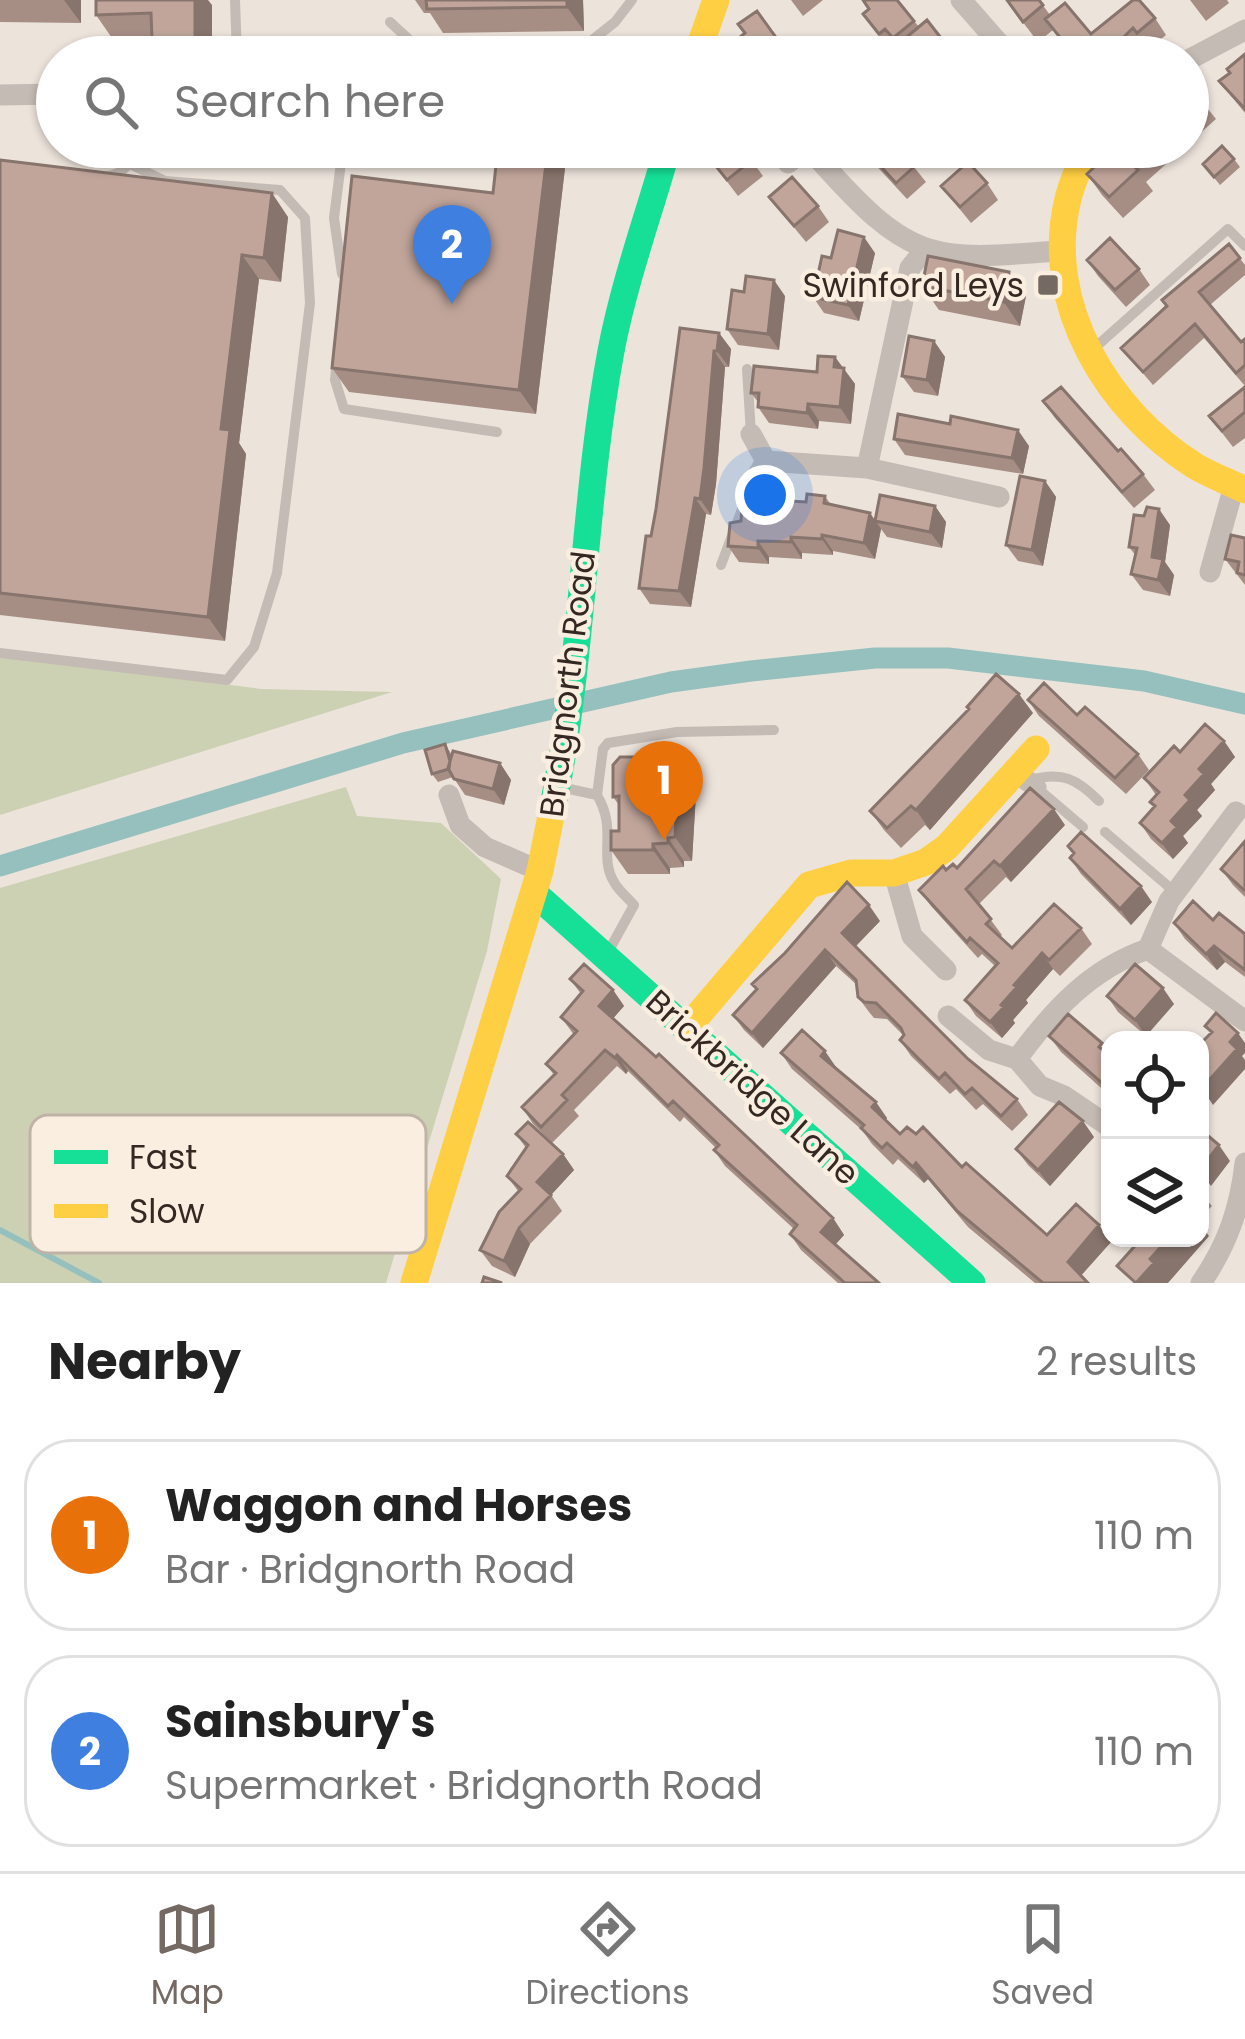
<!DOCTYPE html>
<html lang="en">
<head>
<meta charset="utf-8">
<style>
	:root { --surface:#fff; --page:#f2f2f2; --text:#222; --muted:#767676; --line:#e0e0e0; --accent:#746963 }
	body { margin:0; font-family:Poppins,sans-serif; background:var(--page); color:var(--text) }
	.controls { position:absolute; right:36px; bottom:36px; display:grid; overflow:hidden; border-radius:24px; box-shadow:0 3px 9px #0004 }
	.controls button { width:108px; height:108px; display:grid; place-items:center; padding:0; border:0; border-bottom:3px solid var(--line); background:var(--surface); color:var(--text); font:60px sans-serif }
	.you { position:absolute; left:765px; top:495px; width:42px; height:42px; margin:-30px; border:9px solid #fff; border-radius:50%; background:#1a73e8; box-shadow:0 0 0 18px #1a73e833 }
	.badge { display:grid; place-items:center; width:78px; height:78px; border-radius:50%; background:var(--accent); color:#fff; font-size:39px; font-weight:700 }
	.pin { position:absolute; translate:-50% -99px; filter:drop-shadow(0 3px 6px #0008) }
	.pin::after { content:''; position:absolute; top:63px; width:42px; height:36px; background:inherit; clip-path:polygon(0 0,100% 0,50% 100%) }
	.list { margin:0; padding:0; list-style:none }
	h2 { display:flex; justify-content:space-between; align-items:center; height:156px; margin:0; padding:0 48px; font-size:51px }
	h2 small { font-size:39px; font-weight:400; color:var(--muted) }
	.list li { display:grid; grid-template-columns:78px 1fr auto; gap:36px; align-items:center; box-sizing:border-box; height:192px; margin:0 24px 24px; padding:0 24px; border:3px solid var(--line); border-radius:48px }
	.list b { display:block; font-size:45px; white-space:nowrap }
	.list p { margin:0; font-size:39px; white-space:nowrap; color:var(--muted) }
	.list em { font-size:39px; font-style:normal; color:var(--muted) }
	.icon { flex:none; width:66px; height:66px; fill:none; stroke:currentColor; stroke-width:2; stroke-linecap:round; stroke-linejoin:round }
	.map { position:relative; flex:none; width:1245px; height:1283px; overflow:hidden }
	.search { position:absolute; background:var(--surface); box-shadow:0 3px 9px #0004; left:36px; right:36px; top:36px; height:132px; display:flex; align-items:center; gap:30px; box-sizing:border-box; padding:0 42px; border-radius:66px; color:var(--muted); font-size:45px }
	.sheet { height:588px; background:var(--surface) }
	nav { display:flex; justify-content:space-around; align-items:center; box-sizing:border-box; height:168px; border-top:3px solid var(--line); background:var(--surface); font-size:33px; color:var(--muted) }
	nav a { display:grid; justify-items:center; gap:6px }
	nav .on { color:var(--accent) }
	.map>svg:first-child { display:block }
	.grass { fill:#cdd1b3 }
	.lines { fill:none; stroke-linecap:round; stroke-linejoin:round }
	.stream { stroke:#95c0be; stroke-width:6 }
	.canal { stroke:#95c0be; stroke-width:21 }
	.lane { stroke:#c4bbb4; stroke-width:10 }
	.street { stroke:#c4bbb4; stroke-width:21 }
	.fast { stroke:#16e098; stroke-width:27 }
	.slow { stroke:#ffcf43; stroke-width:27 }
	.wall { fill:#a68e85 }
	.shaded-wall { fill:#87746c }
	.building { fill:#c1a59b; stroke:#87746c; stroke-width:3 }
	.poi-dot { fill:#746963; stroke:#faeee0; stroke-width:4.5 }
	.labels { text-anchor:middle; stroke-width:9; stroke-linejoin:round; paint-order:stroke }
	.poi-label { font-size:33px; fill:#342823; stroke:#faeee0; text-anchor:end }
	.street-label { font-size:33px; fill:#342823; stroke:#faeee0 }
	.key { fill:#faeee0; stroke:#bfb3a7; stroke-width:3 }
	.key-label { font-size:33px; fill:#342823 }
</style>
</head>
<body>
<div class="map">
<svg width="1245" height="1283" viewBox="0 0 1245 1283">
	<rect width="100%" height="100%" fill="#ece3db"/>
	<path class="grass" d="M0 655 261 689 392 692 0 815Z
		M346 787 357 816 441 823 501 879 487 951 386 1283H0V888Z"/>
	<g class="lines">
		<path class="stream" d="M0 1230 99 1283"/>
		<path class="canal" d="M0 866 403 743 671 682 751 671 875 658H948L1144 681 1245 704"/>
		<path class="lane" d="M235 0 237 57
			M390 22 417 47 421 57
			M417 47 586 45 615 22 632 0
			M104 177C124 174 130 166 134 147
			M342 274 334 218 343 147
			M1090 352 1228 229 1245 246
			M337 359 335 380 344 409 497 432
			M747 369 751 434
			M721 565 750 488
			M0 653 227 680 254 647 277 573 310 303 305 218 280 190 165 181 130 164
			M1031 780C1062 771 1077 779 1099 801
			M560 787 597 795 603 749 608 743 677 732 774 730
			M1036 787 1083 827
			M597 795C618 830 598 855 614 882 618 890 628 898 634 905L607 954
			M1105 832 1176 893"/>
		<path class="street" d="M961 0 1011 57
			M1188 60 1245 30
			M0 95 57 94
			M807 147C841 182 880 234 929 249 969 261 1018 253 1060 251
			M788 163 808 148
			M766 461 867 468 999 497
			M867 468 910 268 926 248
			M750 488 766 461 751 434
			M1210 572 1234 486
			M1015 772 1036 787
			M449 795 460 825 485 847 540 871
			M1236 812 1169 901 1148 949 1245 1021
			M894 873 912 936 946 970
			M948 1016 989 1050 1017 1059 1040 1086 1064 1096 1107 1125
			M1017 1059C1052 1011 1090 969 1148 949
			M1201 1283C1227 1245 1240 1209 1245 1163"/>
		<path class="fast" d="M553 806C584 656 583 501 611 351 624 282 649 214 668 147
			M534 893 972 1283"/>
		<path class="slow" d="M696 57 716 0
			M1088 147C1081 164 1072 181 1068 199 1042 304 1108 411 1195 466 1210 475 1229 482 1245 490
			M688 1027 809 885 851 873H894L926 862 947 847 1036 749
			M414 1283 540 871 553 806"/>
	</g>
	<path class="wall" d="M0 0H81V23L0 22Z
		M415 0H583L584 31 443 33 430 13H424Z
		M791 0H823L803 16Z
		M897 0 919 27 955 56 966 57H924L915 46 904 55 896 45 891 50 863 14Z
		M1006 0H1039L1050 15 1091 34 1155 18 1166 35 1149 49 1144 44 1131 57H1075L1053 30 1038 42Z
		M1190 0H1227L1229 3 1206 21Z
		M212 5V57H164L152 38H112L96 15Z
		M757 11 785 51 804 57H754L740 37 745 33Z
		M1245 54V113L1219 81 1230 73Z
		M1188 84 1216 119 1188 144Z
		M498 147H550L565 168 536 414 349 392 332 368 493 193Z
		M742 147 763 176 738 196 703 150Z
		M859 147H898L926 182 907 199Z
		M1014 147H1051L1052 148 1030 167Z
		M1115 147H1185L1146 182 1153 191 1123 218 1102 195 1087 174Z
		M1234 159 1240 167 1220 185 1203 164Z
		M0 160 288 217 281 282 259 279 239 443 246 454 225 641 0 615Z
		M987 183 998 200 971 223 941 186Z
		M769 197 818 206 829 222 806 242Z
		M1229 244 1245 265V275L1210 305 1241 342 1245 339V386L1204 338 1153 385 1121 348Z
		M875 253 859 321 824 313 813 297 831 258Z
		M1087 260 1139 269 1150 285 1126 307 1098 276Z
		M922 286 1026 296 1020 326 939 310Z
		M785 296 779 350 738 345 727 329Z
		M719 333 731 349 729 367H725L716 484 711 515 706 514 691 607 650 604 639 588 651 536Z
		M934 341 945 357 938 396 914 392 902 376Z
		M835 357 855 384 851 424 819 421 818 429 769 423 758 407V402L751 393 817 372Z
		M1245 387V438L1233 447 1209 416Z
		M1043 401 1118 451 1143 474 1155 490 1134 508 1055 418Z
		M950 424 1029 446 1023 474 905 455 894 439Z
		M1045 481 1056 497 1043 566 1018 561 1006 545Z
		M825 496 831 505 870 513 875 521 935 506 946 522 942 548 887 537 881 529 875 559 833 551V555L802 553V559L769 557V564L739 562 728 546 741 521Z
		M1170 525 1165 562 1174 575 1170 596 1143 590 1131 574 1136 556 1129 547Z
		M1245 538V585L1225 559Z
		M1028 700 1077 715 1138 754 1149 770 1126 794 1039 716Z
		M969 710 1033 713 930 830 925 825 901 848 884 830 870 811Z
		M1224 741 1235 757 1211 784 1215 790 1197 810 1202 816 1183 836 1188 843 1173 859 1151 839 1140 823 1154 807 1150 802 1156 795 1144 778 1180 752Z
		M445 744 452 755 500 763 511 780 504 805 465 795 453 777 438 782 432 774Z
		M680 752 697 776 692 861H684V867L670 868V874H628L611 850 619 831V805L613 797 661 770Z
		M1065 825 1011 882 1006 877 979 904 1002 935 1000 937 1012 948 1081 928 1092 944 1060 976 1053 969 1026 1000 1028 1003 1013 1020 1015 1023 1002 1038 976 1016 965 1000 995 966 982 954 978 958 931 906 919 890 946 870 957 868Z
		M1245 841V897L1233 885 1221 869Z
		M1068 846 1152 902 1131 925 1081 874 1070 858 1073 854Z
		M1213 920 1245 934V977L1225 962 1217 970 1185 939 1174 923Z
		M880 921 855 947 968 1059 1017 1099 1028 1115 1012 1131 983 1104 976 1110 956 1089 950 1094 911 1056 900 1040 904 1036 887 1019 874 1018 869 1012 858 997 857 985 836 966 763 1048 744 1030 733 1015 756 990 752 984Z
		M570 979 613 990 624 1006 613 1018 833 1218 844 1235 836 1244 879 1283H838L801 1250 790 1234 794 1229 725 1166 714 1150 716 1148 684 1117 680 1122 628 1071 626 1074 617 1066 574 1110 579 1116 552 1143 533 1124 522 1107 554 1075 546 1064 574 1035 561 1017 581 994Z
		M1107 996 1174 1004 1146 1036 1118 1012Z
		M1049 1036 1110 1054V1096L1061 1052Z
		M781 1053 836 1067 835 1068 887 1118 886 1120 900 1134H916L962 1167 1047 1235 1099 1225 1111 1242 1081 1275 1088 1283H1035L968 1227 928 1179 924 1183 898 1159 893 1165 872 1144 862 1130 792 1069Z
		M516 1134 563 1154 574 1170 551 1195 562 1211 530 1244 515 1277 492 1266 480 1250 518 1191 507 1176 526 1148Z
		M1094 1137 1050 1186 1028 1165 1016 1149Z
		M1200 1193 1212 1206 1200 1218Z"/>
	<path class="shaded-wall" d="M64 0H81V23Z
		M195 0H208L212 5V57H208L195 39Z
		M567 0H583L584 31 567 7Z
		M548 147H550L565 168 536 414 519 390Z
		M272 193 288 217 281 282 264 258Z
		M864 237 875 253 859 321 848 305Z
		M242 255 259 279 239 443 246 454 225 641 208 617 221 429Z
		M1009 272 1026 296 1020 326 1004 302Z
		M774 280 785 296 779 350 768 334Z
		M719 333 731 349 729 367 717 351Z
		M934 341 945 357 938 396 927 380Z
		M714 351 725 367 716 484 711 515 700 499Z
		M835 357 855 384 851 424 840 407 834 367Z
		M808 404 819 421 818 429 807 413Z
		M1018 430 1029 446 1023 474 1012 458Z
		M1045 481 1056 497 1043 566 1032 550Z
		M695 498 706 514 691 607 679 591Z
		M935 506 946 522 942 548 930 532Z
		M1159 509 1170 525 1165 562 1174 575 1170 596 1158 580 1152 557Z
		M870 513 881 529 875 559 864 543Z
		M822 535 833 551V555L822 539Z
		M791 537 802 553V559L791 542Z
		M758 541 769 557V564L758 548Z
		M1019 694 1033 713 930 830 916 810Z
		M1224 741 1235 757 1211 784 1215 790 1197 810 1202 816 1183 836 1188 843 1173 859 1162 843 1171 821 1199 769Z
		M680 752 697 776 692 861 675 837Z
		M652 757 669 781 652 777Z
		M500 763 511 780 504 805 493 789Z
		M1054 809 1065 825 1011 882 1000 866Z
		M668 838 684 861V867L668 843Z
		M653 844 670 868V874L653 850Z
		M1141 886 1152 902 1131 925 1120 909Z
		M869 905 880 921 853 949 842 933Z
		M1214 946 1225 962 1217 970 1206 954Z
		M825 950 836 966 763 1048 752 1033Z
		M1042 953 1053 969 1026 1000 1028 1003 1013 1020 1015 1023 1002 1038 990 1022 1014 985Z
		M1163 988 1174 1004 1146 1036 1135 1020Z
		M613 990 624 1006 610 1022 599 1006Z
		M1238 1033 1245 1043V1053L1242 1056 1245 1060V1069L1213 1105 1202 1088 1230 1042Z
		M825 1051 836 1067 832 1072 821 1056Z
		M617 1055 628 1071 626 1074 615 1058Z
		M876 1102 887 1118 883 1123 872 1107Z
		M1083 1121 1094 1137 1050 1186 1038 1170Z
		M1219 1145 1230 1161 1211 1186 1200 1170Z
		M563 1154 574 1170 551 1195 537 1182Z
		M916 1163 928 1179 924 1183 913 1167Z
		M833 1218 844 1235 832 1248 821 1232Z
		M1200 1224 1209 1236 1168 1283H1136L1150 1259 1169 1238H1200Z
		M1099 1225 1111 1242 1079 1278 1068 1262Z
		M519 1228 530 1244 515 1277 504 1261Z"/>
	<path class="building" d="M96 0H195V39H152L151 13 96 15Z
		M426 0H567V7L427 9Z
		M863 0H897L914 21 893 38 885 29 879 34 863 14 869 9Z
		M1007 0H1039L1043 5 1023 22Z
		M1133 0H1139L1155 18 1137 33 1133 28 1103 57H1076L1045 19 1065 3 1091 34Z
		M757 11 777 39 753 56 740 37 745 33 738 24Z
		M927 20 955 56 961 51 966 57H927L908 36Z
		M794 44 804 57H778Z
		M1245 54V109L1219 81 1230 73 1227 69Z
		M1188 84 1201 98 1188 110Z
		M1222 146 1234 159 1214 177 1203 164Z
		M498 147H548L519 390 332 368 352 176 493 193Z
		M707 147H742L752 160 727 180 703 150Z
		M863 147H898L915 166 896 183Z
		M1115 147H1147L1130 162 1138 170 1109 197 1087 174Z
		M0 160 272 193 264 258 242 255 221 429 230 430 208 617 0 593Z
		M968 162 987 183 960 207 941 186Z
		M792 177 818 206 794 226 769 197Z
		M838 230 864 237 848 305 813 297 822 256 831 258Z
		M1110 238 1139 269 1115 290 1087 260Z
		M1229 244 1240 258 1199 292 1241 342 1245 339V365L1236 373 1195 324 1143 372 1121 348 1167 306 1162 300Z
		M928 256 1009 272 1004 302 922 286Z
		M746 276 774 280 768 334 727 329 732 290 744 292Z
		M680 328 719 333 717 351H714L704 468 700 499 695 498 679 591 639 588 646 536H651L656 509Z
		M909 336 934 341 927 380 902 376Z
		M818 356 835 357 834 367 844 368 840 407 808 404 807 413 758 407 759 393H751L754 366 817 372Z
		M1061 387 1118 451 1121 449 1143 474 1122 492 1043 401Z
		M1245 387V412L1222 431 1209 416Z
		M898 414 950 424 951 416 1018 430 1012 458 894 439Z
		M1020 476 1045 481 1032 550 1006 545Z
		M807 494 825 496 824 503 870 513 864 543 822 535V539L791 537V542L758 541V548L728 546 730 523 741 521 742 508 773 510 774 500 806 502Z
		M880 495 935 506 930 532 875 521Z
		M1147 507 1159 509 1152 557 1163 559 1158 580 1131 574 1137 548 1129 547 1134 515 1144 516Z
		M1231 535 1245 538V575L1237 573 1239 562 1225 559Z
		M996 674 1019 694 916 810 911 806 887 828 870 811 969 709 967 707Z
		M1044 683 1077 715 1085 707 1138 754 1115 778 1028 700Z
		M1205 724 1224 741 1199 769 1204 774 1185 795 1190 800 1171 821 1177 827 1162 843 1140 823 1155 806 1150 802 1159 792 1144 778 1174 746 1180 752Z
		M445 744 450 761 449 769 432 774 425 750Z
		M453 751 500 763 493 789 454 779 448 768Z
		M680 752 675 837 668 838V843L653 844V850H611V831H619V796L613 797V765L620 757H652V777Z
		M1030 788 1054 809 1000 866 994 861 966 889 991 919 986 924 1012 948 1054 904 1081 928 1049 960 1042 953 1014 985 1017 987 1001 1005 1004 1007 990 1022 965 1000 998 963 970 938 967 942 919 890 943 866 946 870 953 864 957 868Z
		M1081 832 1141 886 1120 909 1070 858 1074 853 1068 846Z
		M1245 841V889L1244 890 1221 869Z
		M847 882 869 905 842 933 968 1059 1017 1099 1001 1116 972 1088 965 1094 945 1073 939 1079 900 1040 904 1035 901 1028 876 1003 864 1002 858 997 856 980 825 950 752 1033 733 1015 757 989 752 984 785 953Z
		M1193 901 1213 920 1219 913 1245 934V970L1214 946 1206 954 1174 923Z
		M584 964 613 990 599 1006 656 1057 659 1054 833 1218 821 1232 879 1283H845L790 1234 797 1225 714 1150 719 1145 673 1101 668 1106 617 1055 615 1058 605 1050 562 1095 567 1100 541 1127 522 1107 556 1073 546 1064 577 1031 561 1017 583 991 570 979Z
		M1135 964 1163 988 1135 1020 1107 996Z
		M1216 1013 1238 1033 1230 1042 1237 1049 1202 1088 1200 1087V1044L1212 1032 1205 1026Z
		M1068 1014 1102 1043 1099 1047 1110 1056V1090L1049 1036Z
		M802 1030 825 1051 821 1056 876 1102 872 1107 900 1134 907 1127 916 1134 923 1127 962 1167 966 1163 1047 1235 1076 1204 1099 1225 1068 1262 1088 1283H1043L957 1211 916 1163 913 1167 887 1143 882 1148 861 1128 864 1125 781 1053Z
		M1059 1102 1083 1121 1038 1170 1016 1149Z
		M528 1122 563 1154 537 1182 551 1195 519 1228 504 1261 480 1250 499 1212 521 1189 507 1176 528 1145 516 1134Z
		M1200 1129 1219 1145 1200 1170Z
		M1142 1238H1169L1150 1259 1154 1263 1136 1283 1117 1266Z
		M484 1277 502 1283H482Z"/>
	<rect class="poi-dot" x="1036" y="273" width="24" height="24" rx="6"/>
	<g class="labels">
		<g class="poi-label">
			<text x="1024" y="297">Swinford Leys</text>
		</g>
		<g class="street-label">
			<text transform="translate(567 684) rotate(-83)" y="12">Bridgnorth Road</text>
			<text transform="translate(753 1087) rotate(42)" y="12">Brickbridge Lane</text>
		</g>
	</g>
	<rect x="30" y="1115" width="396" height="138" rx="18" class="key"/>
	<rect x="54" y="1150" width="54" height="14" fill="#16e098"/>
	<rect x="54" y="1204" width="54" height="14" fill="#ffcf43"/>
	<g class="key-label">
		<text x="129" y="1169">Fast</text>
		<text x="129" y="1223">Slow</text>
	</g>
</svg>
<div class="controls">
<button><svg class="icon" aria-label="locate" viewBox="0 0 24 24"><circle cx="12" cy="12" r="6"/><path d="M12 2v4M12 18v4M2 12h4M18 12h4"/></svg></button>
<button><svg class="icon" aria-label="layers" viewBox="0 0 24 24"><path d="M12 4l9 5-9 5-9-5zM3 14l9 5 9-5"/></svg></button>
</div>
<div class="you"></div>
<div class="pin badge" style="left:664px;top:840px;background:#e8710a">1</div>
<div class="pin badge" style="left:452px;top:304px;background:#3f7fe0">2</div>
<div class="search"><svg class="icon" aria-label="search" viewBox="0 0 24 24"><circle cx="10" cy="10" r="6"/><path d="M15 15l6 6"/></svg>Search here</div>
</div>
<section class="sheet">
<h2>Nearby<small>2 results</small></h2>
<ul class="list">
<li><span class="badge" style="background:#e8710a">1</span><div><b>Waggon and Horses</b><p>Bar · Bridgnorth Road</p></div><em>110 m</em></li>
<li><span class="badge" style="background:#3f7fe0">2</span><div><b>Sainsbury's</b><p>Supermarket · Bridgnorth Road</p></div><em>110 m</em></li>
</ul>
</section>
<nav>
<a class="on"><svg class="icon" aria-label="map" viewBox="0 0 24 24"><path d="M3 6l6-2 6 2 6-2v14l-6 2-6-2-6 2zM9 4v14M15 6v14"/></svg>Map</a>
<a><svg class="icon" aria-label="directions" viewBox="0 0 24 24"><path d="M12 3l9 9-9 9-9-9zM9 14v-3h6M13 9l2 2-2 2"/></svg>Directions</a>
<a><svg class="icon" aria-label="saved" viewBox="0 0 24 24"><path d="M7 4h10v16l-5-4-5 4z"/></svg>Saved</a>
</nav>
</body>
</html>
